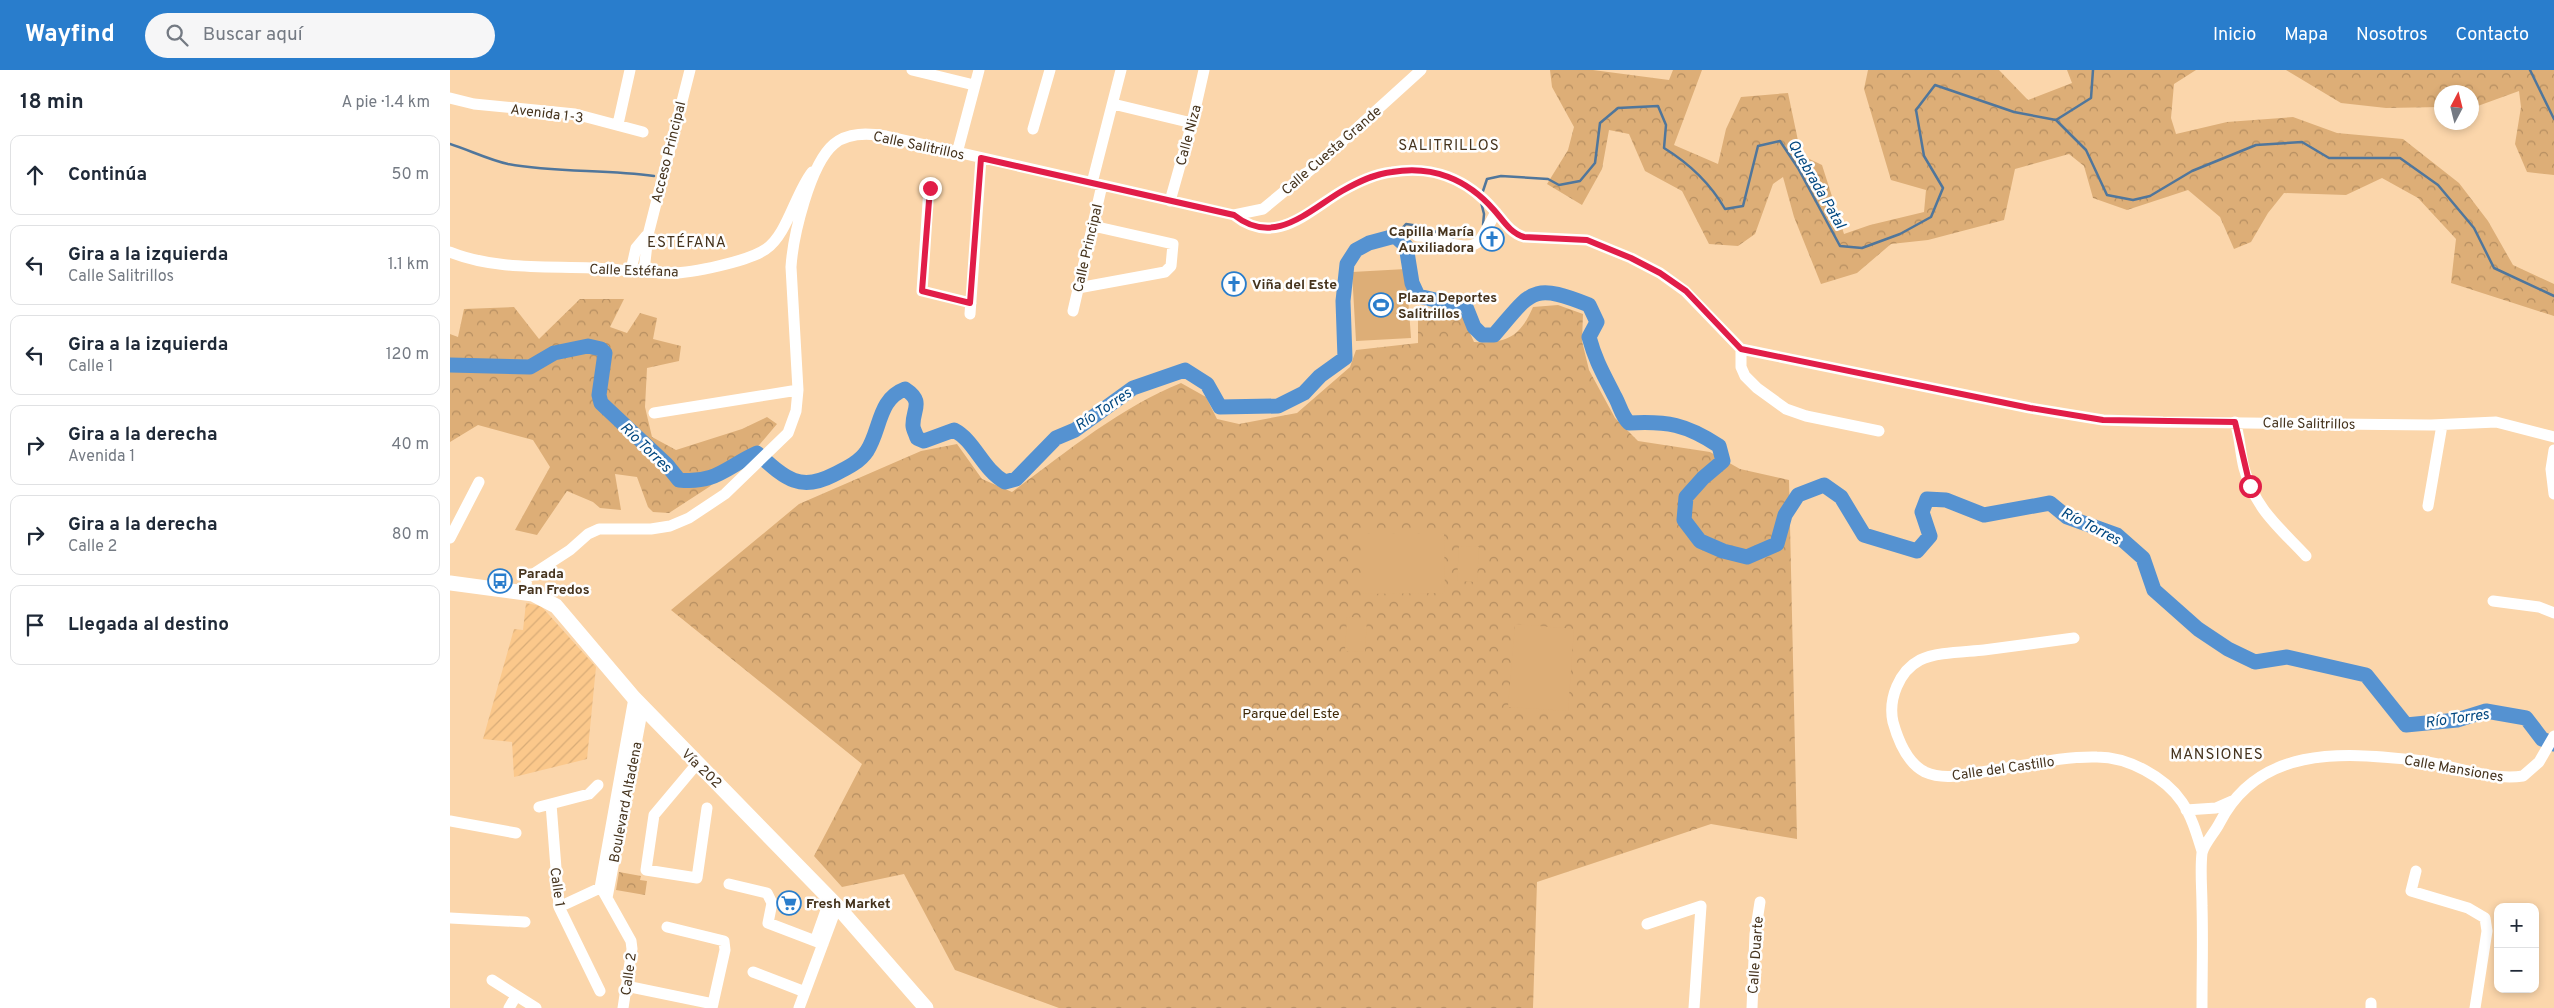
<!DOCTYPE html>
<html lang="es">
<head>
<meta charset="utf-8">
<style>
	:root { --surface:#fff; --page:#f6f6f7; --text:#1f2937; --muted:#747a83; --line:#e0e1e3; --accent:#297dcc }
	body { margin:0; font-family:Overpass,sans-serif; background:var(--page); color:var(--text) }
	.controls { position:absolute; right:15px; bottom:15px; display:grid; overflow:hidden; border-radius:10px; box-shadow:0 2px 8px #0003 }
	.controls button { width:45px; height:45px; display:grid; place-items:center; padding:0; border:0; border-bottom:1px solid var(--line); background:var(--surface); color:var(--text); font:25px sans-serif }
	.compass { position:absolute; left:1984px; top:15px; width:45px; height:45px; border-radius:50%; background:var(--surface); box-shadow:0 2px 8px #0003; rotate:7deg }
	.stop { position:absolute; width:15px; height:15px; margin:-11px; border:4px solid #e11d48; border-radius:50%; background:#fff }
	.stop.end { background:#e11d48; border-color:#fff; box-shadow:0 1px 5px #0008 }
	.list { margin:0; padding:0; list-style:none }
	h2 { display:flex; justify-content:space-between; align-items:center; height:65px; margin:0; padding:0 20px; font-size:21px }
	h2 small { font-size:16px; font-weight:400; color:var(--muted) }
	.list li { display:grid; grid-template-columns:32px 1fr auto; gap:15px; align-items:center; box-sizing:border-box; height:80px; margin:0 10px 10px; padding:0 10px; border:1px solid var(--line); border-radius:10px }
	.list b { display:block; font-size:19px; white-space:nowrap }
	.list p { margin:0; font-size:16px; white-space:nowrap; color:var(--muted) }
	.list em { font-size:16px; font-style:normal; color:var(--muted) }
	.icon { flex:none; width:28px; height:28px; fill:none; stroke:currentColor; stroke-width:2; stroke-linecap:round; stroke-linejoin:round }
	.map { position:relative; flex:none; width:2104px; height:938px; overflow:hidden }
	header { display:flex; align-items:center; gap:30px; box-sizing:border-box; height:70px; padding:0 25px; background:var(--accent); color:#fff }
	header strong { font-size:24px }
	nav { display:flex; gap:28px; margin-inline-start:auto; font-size:18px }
	.search { width:350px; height:45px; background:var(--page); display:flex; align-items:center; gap:12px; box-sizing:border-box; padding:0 18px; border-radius:28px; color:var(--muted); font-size:19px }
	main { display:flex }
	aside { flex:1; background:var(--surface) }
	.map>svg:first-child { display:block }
	.industrial { fill:url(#industrial-furrows) }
	.forest { fill:url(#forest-crowns) }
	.garden { fill:#ddae77 }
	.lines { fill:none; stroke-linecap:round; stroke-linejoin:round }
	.stream { stroke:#50769b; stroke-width:2.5 }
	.river { stroke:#5592d1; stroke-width:15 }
	.minor { stroke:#fff; stroke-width:11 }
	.major { stroke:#fff; stroke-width:15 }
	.route { stroke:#e11d48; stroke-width:6 }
	.labels { text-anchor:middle; stroke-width:5; stroke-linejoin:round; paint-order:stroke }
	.street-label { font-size:14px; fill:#45331d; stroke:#fefefe }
	.poi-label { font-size:14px; font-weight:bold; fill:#45331d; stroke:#fefefe; text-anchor:start }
	.park-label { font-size:14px; fill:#3f2807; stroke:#fefefe }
	.neighbourhood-label { font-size:15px; letter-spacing:1px; fill:#45331d; stroke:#fefefe }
	.water-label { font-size:15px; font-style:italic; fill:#004780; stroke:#fefefe }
</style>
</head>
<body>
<header>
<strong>Wayfind</strong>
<div class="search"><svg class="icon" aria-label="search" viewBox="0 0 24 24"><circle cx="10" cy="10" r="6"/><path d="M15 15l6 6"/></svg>Buscar aquí</div>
<nav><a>Inicio</a><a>Mapa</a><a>Nosotros</a><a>Contacto</a></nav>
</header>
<main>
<aside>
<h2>18 min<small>A pie · 1.4 km</small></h2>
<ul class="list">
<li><svg class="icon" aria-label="ahead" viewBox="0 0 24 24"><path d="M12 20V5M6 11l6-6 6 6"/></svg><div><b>Continúa</b></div><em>50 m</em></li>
<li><svg class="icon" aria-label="left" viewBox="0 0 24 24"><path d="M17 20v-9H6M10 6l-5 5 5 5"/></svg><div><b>Gira a la izquierda</b><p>Calle Salitrillos</p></div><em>1.1 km</em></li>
<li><svg class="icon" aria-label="left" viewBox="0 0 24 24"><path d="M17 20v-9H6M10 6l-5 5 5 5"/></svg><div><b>Gira a la izquierda</b><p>Calle 1</p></div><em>120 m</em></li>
<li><svg class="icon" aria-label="right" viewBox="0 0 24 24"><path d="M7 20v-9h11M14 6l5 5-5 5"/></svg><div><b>Gira a la derecha</b><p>Avenida 1</p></div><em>40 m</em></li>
<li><svg class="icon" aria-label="right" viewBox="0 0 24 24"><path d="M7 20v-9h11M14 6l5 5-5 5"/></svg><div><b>Gira a la derecha</b><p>Calle 2</p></div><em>80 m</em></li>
<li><svg class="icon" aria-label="arrive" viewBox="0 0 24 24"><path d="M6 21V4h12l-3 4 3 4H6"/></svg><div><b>Llegada al destino</b></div></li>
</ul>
</aside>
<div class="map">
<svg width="2104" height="938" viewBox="0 0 2104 938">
	<defs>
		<pattern id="industrial-furrows" width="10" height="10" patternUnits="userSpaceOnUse" patternTransform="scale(1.25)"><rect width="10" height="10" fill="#fbc88b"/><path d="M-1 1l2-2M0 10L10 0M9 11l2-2" fill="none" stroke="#d8ac78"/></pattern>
		<pattern id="forest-crowns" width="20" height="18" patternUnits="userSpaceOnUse" patternTransform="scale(1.25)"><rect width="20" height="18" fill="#ddae77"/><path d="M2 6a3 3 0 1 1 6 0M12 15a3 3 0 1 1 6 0" fill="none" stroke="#b58e61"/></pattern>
	</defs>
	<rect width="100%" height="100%" fill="#fbd6ab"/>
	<path class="industrial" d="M76 533 91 536 146 597 137 689 64 707 62 672 33 669 64 559 73 560Z"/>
	<path class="forest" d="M1100 0H1143L1219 10 1223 0H1252L1224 75 1268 94 1276 59 1291 27 1338 23 1351 85 1372 95 1394 164 1420 155 1474 142 1476 120 1441 110 1414 19 1418 0H1549L1578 30 1622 13 1617 0H1746L1724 14 1721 48 1726 64 1777 52 1843 47 1887 63 1953 69 2009 113 2038 151 2063 195 2104 214V246L2001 213 2006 169 1968 128 1932 108 1896 125 1834 123 1818 143 1801 172 1784 179 1770 147 1738 120 1677 140 1643 128 1634 96 1619 84 1565 99 1554 150 1478 170 1441 174 1407 203 1371 214 1344 147 1333 107 1323 114 1305 164 1288 176 1259 174 1232 121 1195 101 1179 64 1159 60 1152 99 1132 135 1097 114 1118 80 1124 57 1102 17Z
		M1836 0H2104V105L2077 102 2065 74 2071 37 2069 21 2025 37H2022V22H1992L1991 37 1936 38 1891 33Z
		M130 229H174L160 257 177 263 190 243 207 248 203 269 231 276 229 291 197 298 195 337 202 367 226 380 292 359 317 347 327 354 305 380 259 417 219 443 203 442 198 437 187 407 165 404 171 440 150 438 143 432 117 421 87 465 65 460 100 397 83 370 28 355 0 372V264L8 267 14 239 64 237 89 269Z
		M1108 235 1133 244 1132 271 1139 300 1165 348 1188 371 1260 382 1290 399 1339 410 1347 769 1261 754 1087 812 1083 938H609L505 900 454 804 392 817 364 786 412 694 221 540 349 434 471 381 507 374 532 409 562 422C615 383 669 338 731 313L756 327 767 349 789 354 847 343 900 297 906 280 968 273V237L1012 245 1024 272C1056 274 1070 267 1083 237Z
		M169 802 191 806 190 810 197 811 195 825 166 820Z"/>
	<path class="garden" d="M956 199 961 268 906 271 902 202Z
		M911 464H994L995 523 911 524Z
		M1009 476 1029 477 1027 512 1007 511Z
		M897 547 917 548 915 582 895 581Z
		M1065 554 1124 559 1118 641 1058 637Z"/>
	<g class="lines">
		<path class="stream" d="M2080 0 2104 49
			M1606 50 1641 28 1643 0
			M0 74C19 80 39 90 58 94 106 103 155 99 204 106
			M1032 124 1037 109 1051 106 1098 109 1109 115 1130 111 1145 93 1150 53 1168 38 1208 36 1216 55 1214 78C1240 94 1260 113 1275 139L1293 136 1308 76 1330 71 1348 98 1390 176 1412 178 1450 164 1481 147 1493 118 1474 86 1466 40 1485 15 1564 42 1606 50 1636 80 1657 125 1683 130 1700 126 1742 101 1806 75 1852 72 1879 88H1950L1988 115 2024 158 2044 198 2104 226
			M1031 132 1034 144 1033 155
			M945 166 956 154 969 156 1003 168"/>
		<path class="river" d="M0 295 80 297 104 283 138 276 151 279 155 283 149 325 151 333 217 395 229 410C266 414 276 397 307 383 333 406 348 423 383 405 395 399 409 393 417 381 431 359 428 329 455 319 475 332 462 340 463 356 463 359 466 364 467 368L474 371 504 360C525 371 532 399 555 412L566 409 606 368 625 360 683 318 735 300 757 314 770 337 828 336 854 323 870 306 895 288 893 231 897 194 906 180 919 173 945 166 956 176 962 213 968 226 1016 237 1024 257 1032 265H1044C1082 221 1081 212 1139 235L1147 252 1139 267C1146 292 1153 303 1164 325 1170 335 1171 345 1179 353 1217 351 1236 354 1269 376L1273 391 1253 408 1236 427 1234 450 1250 471 1273 481 1297 487 1327 474 1335 445 1348 425 1374 415 1391 427 1414 465 1467 481 1480 466 1472 442 1477 429 1496 430 1534 445 1600 433 1617 447 1667 465 1693 488 1704 520 1748 559 1778 579 1805 592 1837 587 1916 605 1956 655 2007 650 2036 641 2076 648 2092 669 2104 674"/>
		<path class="minor" d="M462 0 524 15
			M0 28 24 34 125 44 193 62
			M663 34 742 53
			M168 54 180 0
			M583 59 600 0
			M507 83 529 0
			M642 113 671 0
			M479 118 472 221 521 233
			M720 131 742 53 754 0
			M784 145 813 139 864 97 971 0
			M967 166C986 165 1018 186 1030 170 1036 161 1041 151 1046 142
			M0 182C45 200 95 196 142 198 167 199 193 203 218 203 240 204 299 191 316 179 337 165 345 124 362 102
			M181 200 186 178 196 166
			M194 201 198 165 240 0
			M628 218 715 202 721 196 723 174 643 156
			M623 241 652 115
			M520 244 531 88
			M1291 279V297L1295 306 1307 318 1336 339 1356 346 1429 361
			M204 343 348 320
			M1785 352C1790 366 1790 382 1794 398 1805 439 1829 457 1856 486
			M2104 380 2101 399 2104 424
			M1978 436 1992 355
			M0 468 29 412
			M75 522 77 508 120 480 138 464 149 459H201L220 456 239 448 275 424 338 363 346 341 348 320 341 197C343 166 360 94 384 74 398 62 418 63 436 66L784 145C825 178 858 141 892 121 908 112 924 104 942 102 982 95 1017 109 1044 140 1053 150 1060 163 1074 167L1137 170 1181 188 1210 203 1235 221 1291 279 1580 338 1653 350 1713 352 1981 355 2046 352 2104 367
			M2043 531 2089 537 2104 543
			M1624 568C1594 572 1564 576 1534 580 1516 582 1486 582 1470 590 1449 601 1438 629 1443 652 1448 670 1457 693 1475 702 1495 711 1518 704 1538 701 1574 696 1611 686 1647 687 1678 687 1715 707 1732 732 1742 747 1747 765 1752 781
			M246 695 204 745 196 800 247 808 257 738
			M101 734 109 837 150 921
			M89 737 139 724 148 715
			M1736 740 1766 738 1782 731
			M0 751 66 763
			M1966 801 1961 821 2018 838 2035 848 2037 861 2025 938
			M279 814 317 823 322 833 318 853 373 874
			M150 818 184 628
			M153 821 181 871 182 879 173 938
			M157 828 193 637
			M109 837 150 818
			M0 848 75 852
			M1197 854 1251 836 1244 938
			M217 857 274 871 275 880 262 938
			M365 871 380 829
			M303 902 355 922
			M42 910 86 938
			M176 916 263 934
			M59 938 66 926
			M349 938 387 836
			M1302 938 1305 864 1310 832
			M1752 938C1752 904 1753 870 1752 836 1752 819 1750 800 1752 783 1754 774 1765 762 1769 754 1808 676 1890 682 1965 690 2000 694 2038 711 2073 706L2089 692 2104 666
			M1921 938V933"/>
		<path class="major" d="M0 513 83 524 106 536 184 628 387 836 476 938"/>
	</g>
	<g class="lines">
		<path class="route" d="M480 118 472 221 520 233 531 88 784 145C824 177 858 141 892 121 908 112 924 104 942 102 982 95 1017 109 1044 140 1053 150 1060 163 1074 167L1137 170 1181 188 1210 203 1236 221 1291 279 1580 338 1653 350 1785 352 1800 416"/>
	</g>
	<defs>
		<g id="church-ring" transform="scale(1.25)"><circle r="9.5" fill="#fefefe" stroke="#297dcc" stroke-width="1.5"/><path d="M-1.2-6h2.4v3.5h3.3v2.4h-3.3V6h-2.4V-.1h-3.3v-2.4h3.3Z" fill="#297dcc"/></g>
		<g id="stadium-ring" transform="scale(1.25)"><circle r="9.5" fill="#fefefe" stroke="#297dcc" stroke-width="1.5"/><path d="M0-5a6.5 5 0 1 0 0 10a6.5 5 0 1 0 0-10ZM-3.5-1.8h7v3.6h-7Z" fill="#297dcc"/></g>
		<g id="bus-ring" transform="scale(1.25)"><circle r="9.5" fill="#fefefe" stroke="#297dcc" stroke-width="1.5"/><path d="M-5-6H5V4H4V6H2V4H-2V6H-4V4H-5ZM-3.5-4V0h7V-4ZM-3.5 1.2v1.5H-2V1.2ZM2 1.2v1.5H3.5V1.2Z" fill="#297dcc"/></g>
		<g id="supermarket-ring" transform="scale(1.25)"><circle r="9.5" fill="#fefefe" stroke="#297dcc" stroke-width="1.5"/><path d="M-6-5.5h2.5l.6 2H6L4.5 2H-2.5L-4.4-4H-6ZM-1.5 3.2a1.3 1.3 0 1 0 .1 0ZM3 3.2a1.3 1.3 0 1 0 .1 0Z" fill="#297dcc"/></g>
	</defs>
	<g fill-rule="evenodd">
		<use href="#church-ring" x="1042" y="169"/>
		<use href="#church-ring" x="784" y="214"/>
		<use href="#stadium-ring" x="931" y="235"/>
		<use href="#bus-ring" x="50" y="511"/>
		<use href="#supermarket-ring" x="339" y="833"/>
	</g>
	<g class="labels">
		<g class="street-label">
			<text transform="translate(97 43) rotate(7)" y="5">Avenida 1-3</text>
			<text transform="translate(738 65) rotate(-75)" y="5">Calle Niza</text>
			<text transform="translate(469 75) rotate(12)" y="5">Calle Salitrillos</text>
			<text transform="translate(881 80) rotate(-41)" y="5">Calle Cuesta Grande</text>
			<text transform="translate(218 82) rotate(-76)" y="5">Acceso Principal</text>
			<text transform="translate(637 178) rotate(-77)" y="5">Calle Principal</text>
			<text transform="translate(184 200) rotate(2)" y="5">Calle Estéfana</text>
			<text transform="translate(1859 353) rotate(1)" y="5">Calle Salitrillos</text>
			<text transform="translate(252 698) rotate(44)" y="5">Vía 202</text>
			<text transform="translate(1553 698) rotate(-8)" y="5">Calle del Castillo</text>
			<text transform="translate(2004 698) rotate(10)" y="5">Calle Mansiones</text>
			<text transform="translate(175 732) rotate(-79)" y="5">Boulevard Altadena</text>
			<text transform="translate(108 817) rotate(82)" y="5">Calle 1</text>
			<text transform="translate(1305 885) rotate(-86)" y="5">Calle Duarte</text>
			<text transform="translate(178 904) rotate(-82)" y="5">Calle 2</text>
		</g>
		<g class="poi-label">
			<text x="1024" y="166" text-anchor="end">Capilla María<tspan x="1024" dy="16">Auxiliadora</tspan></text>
			<text x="802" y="219">Viña del Este</text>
			<text x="948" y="232">Plaza Deportes<tspan x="948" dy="16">Salitrillos</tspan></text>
			<text x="68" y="508">Parada<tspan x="68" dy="16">Pan Fredos</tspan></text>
			<text x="356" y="838">Fresh Market</text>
		</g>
		<g class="park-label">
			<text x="841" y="648">Parque del Este</text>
		</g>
		<g class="neighbourhood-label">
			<text x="999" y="80">SALITRILLOS</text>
			<text x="237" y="177">ESTÉFANA</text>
			<text x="1767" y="689">MANSIONES</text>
		</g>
		<g class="water-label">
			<text transform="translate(1367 114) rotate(60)" y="5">Quebrada Patal</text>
			<text transform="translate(653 339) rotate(-34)" y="5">Río Torres</text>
			<text transform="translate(196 377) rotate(44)" y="5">Río Torres</text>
			<text transform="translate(1641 456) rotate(27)" y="5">Río Torres</text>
			<text transform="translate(2007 648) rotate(-8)" y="5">Río Torres</text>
		</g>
	</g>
</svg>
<div class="controls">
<button>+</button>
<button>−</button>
</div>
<svg class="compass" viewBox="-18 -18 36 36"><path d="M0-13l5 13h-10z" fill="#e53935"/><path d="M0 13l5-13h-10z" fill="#747a83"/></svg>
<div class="stop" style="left:1800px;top:416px"></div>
<div class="stop end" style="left:480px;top:118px"></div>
</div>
</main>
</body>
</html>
